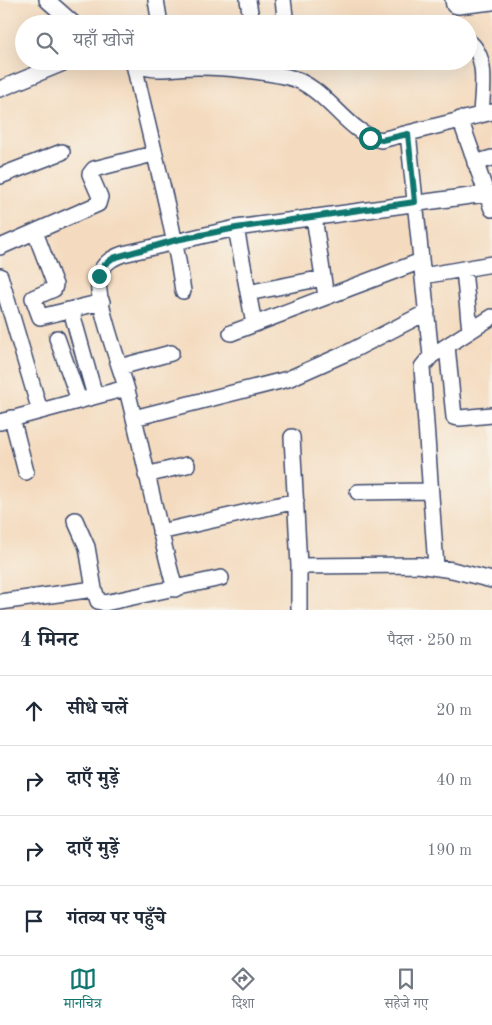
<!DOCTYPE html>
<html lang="hi">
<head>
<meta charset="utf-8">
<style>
	:root { --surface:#fff; --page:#f2f2f3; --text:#1f2937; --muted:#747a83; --line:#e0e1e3; --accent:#0f766e }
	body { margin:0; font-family:"Old Standard TT","Noto Serif Devanagari",serif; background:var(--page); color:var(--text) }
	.stop { position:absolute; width:15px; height:15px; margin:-11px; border:4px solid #0f766e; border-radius:50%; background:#fff }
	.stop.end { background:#0f766e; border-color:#fff; box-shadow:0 1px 5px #0008 }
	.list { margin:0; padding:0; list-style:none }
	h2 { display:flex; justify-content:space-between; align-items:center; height:65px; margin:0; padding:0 20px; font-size:21px }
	h2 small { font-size:16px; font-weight:400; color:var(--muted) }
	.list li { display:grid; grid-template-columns:32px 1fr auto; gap:15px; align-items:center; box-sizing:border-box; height:70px; padding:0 20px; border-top:1px solid var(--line) }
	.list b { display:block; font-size:19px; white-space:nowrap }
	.list em { font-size:16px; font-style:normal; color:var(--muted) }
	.icon { flex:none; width:28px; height:28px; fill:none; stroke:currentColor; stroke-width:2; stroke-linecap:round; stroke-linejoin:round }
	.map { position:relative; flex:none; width:492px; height:610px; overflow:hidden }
	.search { position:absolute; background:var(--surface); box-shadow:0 5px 20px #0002; left:15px; right:15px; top:15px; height:55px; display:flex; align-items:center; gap:12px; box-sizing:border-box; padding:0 18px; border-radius:28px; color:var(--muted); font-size:19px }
	.sheet { height:345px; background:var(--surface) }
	nav { display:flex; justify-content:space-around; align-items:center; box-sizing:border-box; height:70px; border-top:1px solid var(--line); background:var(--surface); font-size:14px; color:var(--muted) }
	nav a { display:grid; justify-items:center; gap:2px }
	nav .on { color:var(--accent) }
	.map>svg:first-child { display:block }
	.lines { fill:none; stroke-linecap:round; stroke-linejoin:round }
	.minor-casing { stroke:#3c496d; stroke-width:18 }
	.minor { stroke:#fff; stroke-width:15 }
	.route { stroke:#0f766e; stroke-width:6 }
</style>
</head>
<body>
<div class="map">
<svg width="492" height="610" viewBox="0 0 492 610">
	<rect width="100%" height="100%" fill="#f7f3e8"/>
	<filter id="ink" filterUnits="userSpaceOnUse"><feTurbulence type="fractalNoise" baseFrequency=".02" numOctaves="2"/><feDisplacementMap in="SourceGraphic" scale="10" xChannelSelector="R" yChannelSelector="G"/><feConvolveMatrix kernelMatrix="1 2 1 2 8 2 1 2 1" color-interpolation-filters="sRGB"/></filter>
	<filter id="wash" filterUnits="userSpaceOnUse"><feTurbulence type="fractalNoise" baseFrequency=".0096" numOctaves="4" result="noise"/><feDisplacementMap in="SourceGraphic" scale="20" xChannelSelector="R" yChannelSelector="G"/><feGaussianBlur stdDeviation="1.12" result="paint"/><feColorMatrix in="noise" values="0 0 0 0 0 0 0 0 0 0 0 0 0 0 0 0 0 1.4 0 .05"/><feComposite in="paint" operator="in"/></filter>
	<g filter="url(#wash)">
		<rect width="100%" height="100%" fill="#f4dbbf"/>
	</g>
	<g filter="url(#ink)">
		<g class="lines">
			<g class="minor-casing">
				<path id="minor" d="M47 0 74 24
					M156 0 160 24
					M248 0 252 24
					M283 0 286 24
					M453 0 454 5 458 6 492 2
					M468 41C489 56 482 92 481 114
					M129 61C151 75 176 66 200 67 226 67 262 71 288 77 328 87 345 133 381 140L492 112
					M134 64C150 140 172 215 183 291
					M0 89 68 61
					M460 119 492 209
					M408 133 431 356
					M475 163 492 158
					M0 176 62 152
					M314 217 326 297
					M236 228 254 324
					M35 232 55 285 54 289 33 298 40 317 102 302
					M0 247 98 204 100 197 90 174 94 169 153 154
					M464 270 470 331
					M0 276 40 411
					M423 276 492 264
					M248 293 323 278
					M71 310 95 396
					M231 333 421 261
					M57 338 79 400
					M447 346 454 417 460 418 492 415
					M120 367 171 353
					M12 418 26 472
					M134 418 288 379 351 351 427 312
					M0 422 126 388
					M292 437 299 566V610
					M146 475 187 465
					M358 492 430 491
					M75 520 87 547 94 589
					M160 532 296 501
					M299 566 418 565 452 570 492 580
					M436 567 422 367 431 356 492 317
					M175 589C157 523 144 456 127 390 120 366 94 297 99 276 103 263 112 258 123 254L236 228 492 193
					M0 602 94 589 98 601 105 603 221 578"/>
			</g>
			<use href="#minor" class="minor"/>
		</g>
	</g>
	<g class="lines" filter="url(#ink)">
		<path class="route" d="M99 276 104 265 113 258 176 240 236 228 415 202 408 134 382 140 370 138"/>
	</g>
</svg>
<div class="stop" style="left:370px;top:138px"></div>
<div class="stop end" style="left:99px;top:276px"></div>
<div class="search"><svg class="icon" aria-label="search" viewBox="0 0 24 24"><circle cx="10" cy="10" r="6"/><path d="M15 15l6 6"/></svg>यहाँ खोजें</div>
</div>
<section class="sheet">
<h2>4 मिनट<small>पैदल · 250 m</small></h2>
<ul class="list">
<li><svg class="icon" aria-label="ahead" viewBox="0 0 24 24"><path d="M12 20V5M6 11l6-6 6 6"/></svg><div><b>सीधे चलें</b></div><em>20 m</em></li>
<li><svg class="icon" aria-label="right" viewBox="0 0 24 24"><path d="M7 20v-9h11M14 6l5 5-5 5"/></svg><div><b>दाएँ मुड़ें</b></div><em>40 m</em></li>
<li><svg class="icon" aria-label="right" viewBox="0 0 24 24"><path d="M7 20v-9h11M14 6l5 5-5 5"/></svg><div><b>दाएँ मुड़ें</b></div><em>190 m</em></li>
<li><svg class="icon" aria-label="arrive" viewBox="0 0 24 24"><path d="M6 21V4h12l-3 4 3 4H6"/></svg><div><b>गंतव्य पर पहुँचे</b></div></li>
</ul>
</section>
<nav>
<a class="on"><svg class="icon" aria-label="map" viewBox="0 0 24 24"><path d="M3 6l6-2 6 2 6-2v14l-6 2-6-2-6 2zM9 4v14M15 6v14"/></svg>मानचित्र</a>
<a><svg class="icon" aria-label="directions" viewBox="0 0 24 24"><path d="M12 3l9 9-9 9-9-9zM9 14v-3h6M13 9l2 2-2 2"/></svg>दिशा</a>
<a><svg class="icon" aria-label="saved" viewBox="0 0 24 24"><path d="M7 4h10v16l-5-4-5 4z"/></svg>सहेजे गए</a>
</nav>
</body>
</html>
